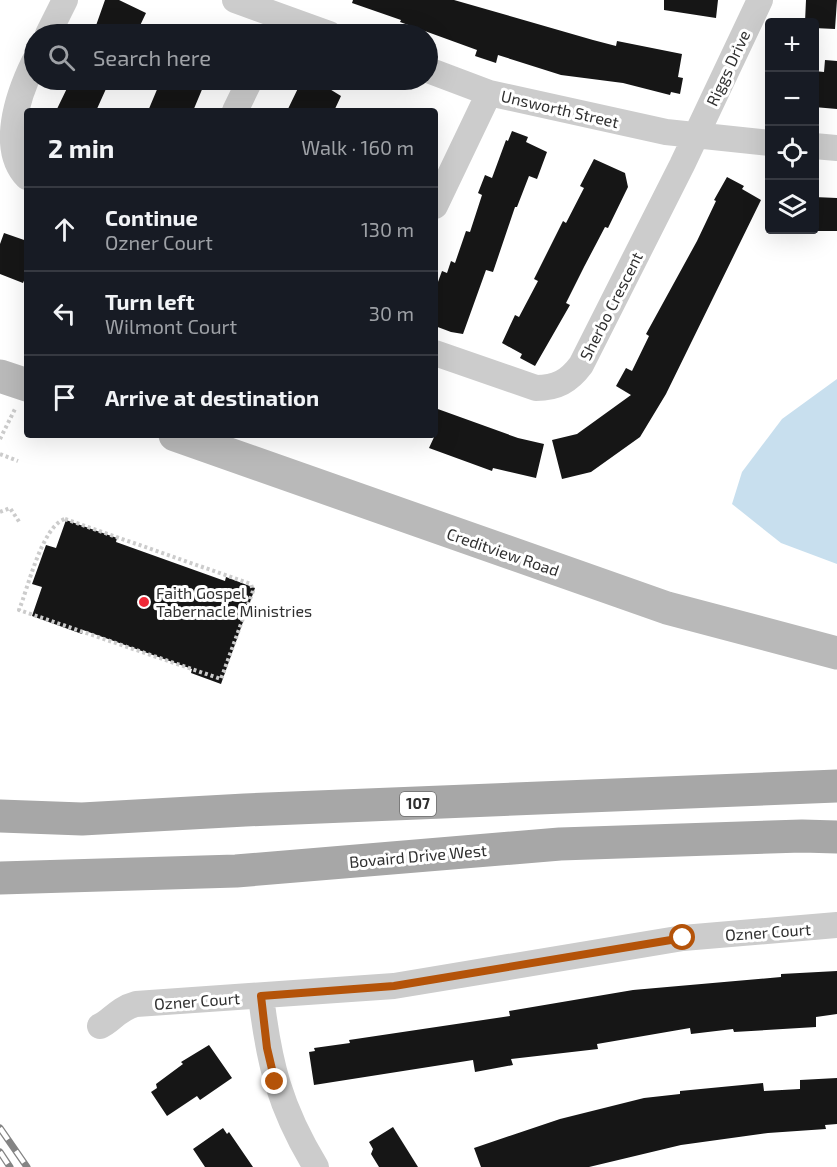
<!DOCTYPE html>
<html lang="en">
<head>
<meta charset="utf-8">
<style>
	:root { --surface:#171b24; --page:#242831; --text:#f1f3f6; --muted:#9ea1a6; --line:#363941 }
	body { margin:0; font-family:"Exo 2",sans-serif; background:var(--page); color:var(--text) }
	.controls { position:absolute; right:18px; top:18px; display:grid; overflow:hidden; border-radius:6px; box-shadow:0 6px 24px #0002 }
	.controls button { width:54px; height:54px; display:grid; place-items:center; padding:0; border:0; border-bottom:2px solid var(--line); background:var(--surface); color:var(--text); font:30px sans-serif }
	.stop { position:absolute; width:18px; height:18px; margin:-14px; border:4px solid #b45309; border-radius:50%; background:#fff }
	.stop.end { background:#b45309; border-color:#fff; box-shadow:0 2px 6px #0008 }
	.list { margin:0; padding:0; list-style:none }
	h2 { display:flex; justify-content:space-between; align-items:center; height:78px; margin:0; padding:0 24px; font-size:26px }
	h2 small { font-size:20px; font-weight:400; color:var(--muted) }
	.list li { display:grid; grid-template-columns:39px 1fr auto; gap:18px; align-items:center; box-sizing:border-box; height:84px; padding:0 24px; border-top:2px solid var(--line) }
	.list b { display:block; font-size:22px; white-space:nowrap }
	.list p { margin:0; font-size:20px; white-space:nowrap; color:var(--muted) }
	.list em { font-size:20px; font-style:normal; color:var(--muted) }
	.icon { flex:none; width:33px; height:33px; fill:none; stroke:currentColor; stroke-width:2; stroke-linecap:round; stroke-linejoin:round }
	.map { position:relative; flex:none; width:837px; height:1167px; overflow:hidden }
	.search { position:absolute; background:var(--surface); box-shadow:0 6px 24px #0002; left:24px; top:24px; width:414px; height:66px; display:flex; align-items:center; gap:15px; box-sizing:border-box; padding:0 21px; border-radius:33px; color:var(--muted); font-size:22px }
	.panel { position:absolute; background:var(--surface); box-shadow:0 6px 24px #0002; left:24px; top:108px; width:414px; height:330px; border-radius:6px }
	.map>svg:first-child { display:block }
	.water { fill:#c8dfee }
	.building { fill:#161616 }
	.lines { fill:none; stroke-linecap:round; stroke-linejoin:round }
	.path { stroke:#ccc; stroke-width:4; stroke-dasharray:3 3; stroke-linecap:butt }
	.street { stroke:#ccc; stroke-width:26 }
	.secondary { stroke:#b9b9b9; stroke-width:33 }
	.primary { stroke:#a7a7a7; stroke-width:33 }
	.rail-casing { stroke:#848484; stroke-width:7 }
	.rail { stroke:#fff; stroke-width:4.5; stroke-dasharray:14; stroke-linecap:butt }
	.route { stroke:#b45309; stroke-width:8 }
	.poi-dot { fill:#f02837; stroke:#fff; stroke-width:2 }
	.labels { text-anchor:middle; stroke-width:6; stroke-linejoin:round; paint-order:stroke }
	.shield { fill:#fff; stroke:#6d6d6d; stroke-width:1.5 }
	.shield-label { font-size:15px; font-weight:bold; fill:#2f2f2f }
	.street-label { font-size:16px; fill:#2f2f2f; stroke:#fff }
	.poi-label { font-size:16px; fill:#2f2f2f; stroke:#fff; text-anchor:start }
</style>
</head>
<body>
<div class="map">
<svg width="837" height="1167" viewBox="0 0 837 1167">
	<rect width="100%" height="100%" fill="#fff"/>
	<path class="water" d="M837 379V564L781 543 732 504 742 472 782 419Z"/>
	<path class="building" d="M105 0H119L146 13 136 34H93Z
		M353 0H454L593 40 616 46 617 41 682 54 678 77 683 78 680 94 671 92 670 95 623 83 561 75 498 55 496 63 475 56 477 50 400 22 401 20 352 3Z
		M664 0H718L716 18 664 10Z
		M806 0H837L835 29 814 28V22H805Z
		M825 60 837 61V109L814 107V71L824 72Z
		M71 80H110L96 111H56Z
		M161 80H206L193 111H148Z
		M302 80H315L341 96 334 111H287Z
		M512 131 528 137 526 142 547 152 537 179 529 176 517 207H515L493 272 486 270 463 334 451 332 435 326V290L442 271 447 273 451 261 455 263 466 231 470 232 482 195 478 193 485 175 492 178 506 140 508 141Z
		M594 159 625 173 628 187 608 228 605 227 584 267 566 303 570 305 535 366 520 358 522 354 502 343 515 315 519 317 538 281 534 279 563 221 566 223 584 188 580 186Z
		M727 177 744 186 742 189 761 200 666 394 640 437 591 472 562 479 552 440 577 434 631 395 616 386 626 368 632 371 649 336 646 334 697 241 716 201 714 200Z
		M814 197 837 198V231H814Z
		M4 233 27 241V274L23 283 0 274V244Z
		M435 408 518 438 544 444 536 478 493 468 492 471 429 448 435 435Z
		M66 520 117 538 116 542 225 581 226 577 255 588 221 684 191 673 192 669 83 630 82 634 32 616 42 587 32 584 46 545 56 548Z
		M837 971V1014L816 1017V1027L734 1032 733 1029 691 1034 690 1028 597 1044 598 1049 511 1059 513 1065 475 1072 473 1060 314 1085 309 1052 315 1051 314 1048 350 1043 349 1040 510 1016 509 1011 633 990 781 977V974Z
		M209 1045 232 1078 200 1100 197 1096 167 1116 151 1092 157 1088 156 1084 183 1064 181 1062Z
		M837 1078V1124L825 1125 826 1129 768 1133 681 1145 589 1167H481L474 1148 560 1119 644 1098 680 1094V1091L763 1083 764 1091 800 1089V1080Z
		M393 1127 418 1167H379L371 1154 373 1149 369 1142Z
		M223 1128 227 1134 229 1132 253 1167H205L193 1149Z"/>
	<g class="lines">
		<path class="path" d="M0 439 15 409
			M0 454 18 461
			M0 512 10 508 20 523
			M65 519 251 584 253 591 221 679 19 610C28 588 42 526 65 519Z"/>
		<path class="street" d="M235 0 329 34
			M48 34 65 0
			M428 70 489 93 666 132 770 143
			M235 111 250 80
			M814 146 837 148
			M27 177C0 149 17 97 34 62
			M435 206 489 93
			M435 353 536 388C557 388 569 381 581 365L682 165 760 0
			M261 996C269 1064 280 1108 316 1167
			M100 1026C111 1022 117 1009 136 1004L394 986 683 938 837 925"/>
		<path class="secondary" d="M0 376 27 385
			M175 435 667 608 837 653"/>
		<path class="primary" d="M0 816 82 819 245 810 837 786
			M0 878 236 871 560 844 802 836 837 837"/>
		<g class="rail-casing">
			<path id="rail" d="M0 1128 27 1167
				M0 1152 10 1167"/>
		</g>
		<use href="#rail" class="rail"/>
	</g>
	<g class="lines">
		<path class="route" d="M275 1082 267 1048 261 996 394 986 683 938"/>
	</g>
	<circle class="poi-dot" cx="144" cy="602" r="6"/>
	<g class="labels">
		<rect class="shield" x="400" y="792" width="36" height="24" rx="4.5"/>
		<g class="shield-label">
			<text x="418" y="809">107</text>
		</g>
		<g class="street-label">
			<text transform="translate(728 68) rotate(-65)" y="6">Riggs Drive</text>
			<text transform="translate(560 109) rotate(13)" y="6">Unsworth Street</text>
			<text transform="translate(611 306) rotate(-63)" y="6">Sherbo Crescent</text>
			<text transform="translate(503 552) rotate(19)" y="6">Creditview Road</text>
			<text transform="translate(418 856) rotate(-5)" y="6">Bovaird Drive West</text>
			<text transform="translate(768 932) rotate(-4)" y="6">Ozner Court</text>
			<text transform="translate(197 1001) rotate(-4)" y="6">Ozner Court</text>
		</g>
		<g class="poi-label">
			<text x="156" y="599">Faith Gospel<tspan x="156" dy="18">Tabernacle Ministries</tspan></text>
		</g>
	</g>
</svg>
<div class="controls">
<button>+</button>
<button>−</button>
<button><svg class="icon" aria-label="locate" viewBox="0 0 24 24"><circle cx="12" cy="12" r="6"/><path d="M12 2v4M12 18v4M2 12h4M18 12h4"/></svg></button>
<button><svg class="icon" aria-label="layers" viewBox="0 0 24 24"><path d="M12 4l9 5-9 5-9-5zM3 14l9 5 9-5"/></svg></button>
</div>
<div class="stop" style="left:683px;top:938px"></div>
<div class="stop end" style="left:275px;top:1082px"></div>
<div class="search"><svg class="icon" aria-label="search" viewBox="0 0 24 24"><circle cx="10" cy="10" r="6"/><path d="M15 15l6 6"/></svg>Search here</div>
<section class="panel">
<h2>2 min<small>Walk · 160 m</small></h2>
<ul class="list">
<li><svg class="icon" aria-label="ahead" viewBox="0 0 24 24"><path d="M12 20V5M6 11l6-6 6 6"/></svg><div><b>Continue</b><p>Ozner Court</p></div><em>130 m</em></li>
<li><svg class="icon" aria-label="left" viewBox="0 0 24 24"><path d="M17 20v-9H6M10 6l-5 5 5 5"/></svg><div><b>Turn left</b><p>Wilmont Court</p></div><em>30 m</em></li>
<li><svg class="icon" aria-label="arrive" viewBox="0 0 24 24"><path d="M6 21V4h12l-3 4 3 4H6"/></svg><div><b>Arrive at destination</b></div></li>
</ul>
</section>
</div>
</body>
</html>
